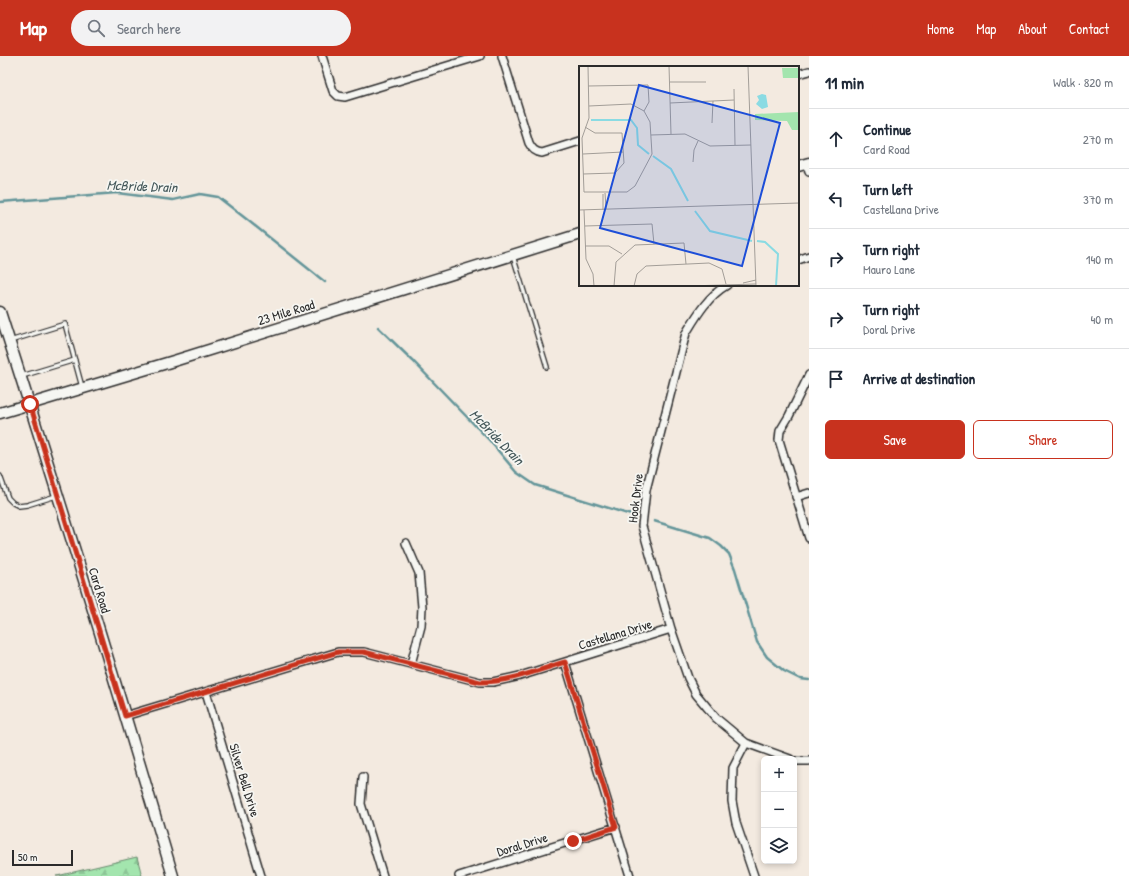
<!DOCTYPE html>
<html lang="en">
<head>
<meta charset="utf-8">
<style>
	:root { --surface:#fff; --page:#f2f2f3; --text:#1f2937; --muted:#747a83; --line:#e0e1e3; --accent:#c8321e }
	body { margin:0; font-family:"Patrick Hand",sans-serif; background:var(--page); color:var(--text) }
	.controls { position:absolute; right:12px; bottom:12px; display:grid; overflow:hidden; border-radius:6px; box-shadow:0 2px 6px #0003 }
	.controls button { width:36px; height:36px; display:grid; place-items:center; padding:0; border:0; border-bottom:1px solid var(--line); background:var(--surface); color:var(--text); font:20px sans-serif }
	.scale { position:absolute; left:12px; bottom:10px; width:61px; box-sizing:border-box; padding-left:4px; border:2px solid #2b2b2b; border-top:0; font-size:11px; line-height:14px; white-space:nowrap; color:#2b2b2b; -webkit-text-stroke:3px #f6f6f2; paint-order:stroke }
	.stop { position:absolute; width:12px; height:12px; margin:-9px; border:3px solid #c8321e; border-radius:50%; background:#fff }
	.stop.end { background:#c8321e; border-color:#fff; box-shadow:0 1px 4px #0008 }
	.list { margin:0; padding:0; list-style:none }
	h2 { display:flex; justify-content:space-between; align-items:center; height:52px; margin:0; padding:0 16px; font-size:17px }
	h2 small { font-size:13px; font-weight:400; color:var(--muted) }
	.list li { display:grid; grid-template-columns:26px 1fr auto; gap:12px; align-items:center; box-sizing:border-box; height:60px; padding:0 16px; border-top:1px solid var(--line) }
	.list b { display:block; font-size:15px; white-space:nowrap }
	.list p { margin:0; font-size:13px; white-space:nowrap; color:var(--muted) }
	.list em { font-size:13px; font-style:normal; color:var(--muted) }
	.actions { display:flex; gap:8px; padding:12px 16px }
	.actions a { flex:1; padding:9px 0; border:1px solid var(--accent); border-radius:6px; text-align:center; font-size:14px; color:var(--accent) }
	.actions .main { background:var(--accent); color:#fff }
	.icon { flex:none; width:22px; height:22px; fill:none; stroke:currentColor; stroke-width:2; stroke-linecap:round; stroke-linejoin:round }
	.map { position:relative; flex:none; width:809px; height:820px; overflow:hidden }
	header { display:flex; align-items:center; gap:24px; box-sizing:border-box; height:56px; padding:0 20px; background:var(--accent); color:#fff }
	header strong { font-size:19px }
	nav { display:flex; gap:22px; margin-inline-start:auto; font-size:14px }
	.search { width:280px; height:36px; background:var(--page); display:flex; align-items:center; gap:10px; box-sizing:border-box; padding:0 14px; border-radius:22px; color:var(--muted); font-size:15px }
	main { display:flex }
	aside { flex:1; background:var(--surface) }
	.map>svg:first-child { display:block }
	.forest { fill:url(#forest-firs); stroke:#67886c }
	.lines { fill:none; stroke-linecap:round; stroke-linejoin:round }
	.stream { stroke:#649599; stroke-width:2.5 }
	.lane-casing { stroke:#2b2b2b; stroke-width:6 }
	.street-casing { stroke:#2b2b2b; stroke-width:10 }
	.secondary-casing { stroke:#2b2b2b; stroke-width:13 }
	.lane { stroke:#f6f6f2; stroke-width:3.5 }
	.street { stroke:#f6f6f2; stroke-width:7 }
	.secondary { stroke:#f6f6f2; stroke-width:10 }
	.route { stroke:#c8321e; stroke-width:5 }
	.labels { text-anchor:middle; stroke-width:3.5; stroke-linejoin:round; paint-order:stroke }
	.street-label { font-size:13px; fill:#2b2b2b; stroke:#f6f6f2 }
	.water-label { font-size:14px; font-style:italic; fill:#435759; stroke:#f6f6f2 }
	.inset-river { fill:none; stroke:#8adbe3; stroke-width:2 }
	.inset-road { fill:none; stroke:#a39e98; stroke-width:1 }
	.view { fill:#1d4ed8; fill-opacity:0.15; stroke:#1d4ed8; stroke-width:2 }
	.inset-edge { fill:none; stroke:#2b2b2b; stroke-width:2 }
</style>
</head>
<body>
<header>
<strong>Map</strong>
<div class="search"><svg class="icon" aria-label="search" viewBox="0 0 24 24"><circle cx="10" cy="10" r="6"/><path d="M15 15l6 6"/></svg>Search here</div>
<nav><a>Home</a><a>Map</a><a>About</a><a>Contact</a></nav>
</header>
<main>
<div class="map">
<svg width="809" height="820" viewBox="0 0 809 820">
	<defs>
		<pattern id="forest-firs" width="22" height="20" patternUnits="userSpaceOnUse"><rect width="22" height="20" fill="#a3e5ae"/><path d="M5 1l3.5 6h-7zM16 11l3.5 6h-7z" fill="#8cc596"/></pattern>
	</defs>
	<rect width="100%" height="100%" fill="#f3eae0"/>
	<filter id="ink" filterUnits="userSpaceOnUse"><feTurbulence type="fractalNoise" baseFrequency=".025" numOctaves="2"/><feDisplacementMap in="SourceGraphic" scale="8" xChannelSelector="R" yChannelSelector="G"/><feConvolveMatrix kernelMatrix="1 2 1 2 8 2 1 2 1" color-interpolation-filters="sRGB"/></filter>
	<g filter="url(#ink)">
		<path class="forest" d="M137 801 142 820H56H57Z"/>
		<g class="lines">
			<path class="stream" d="M0 146 117 137 173 144 200 138 218 141 245 162 325 226
				M378 271 413 305 490 385 516 416 535 429 631 459
				M654 465 710 482 721 490 729 498 735 513 757 586 767 601 784 615 800 623 809 624"/>
			<g class="lane-casing">
				<path id="lane" d="M513 200 547 311
					M10 285 65 268 82 331
					M22 320 75 304
					M0 420 8 442 13 447 19 450 27 449 56 440"/>
			</g>
			<g class="street-casing">
				<path id="street" d="M322 0 333 35 338 40 345 41 480 0
					M502 0 529 87C532 93 535 96 542 97L580 85
					M798 18 809 15
					M807 108 809 115
					M798 204 809 200
					M727 229C708 240 697 259 686 277L646 434 642 470 671 573 688 622 696 638 716 662 746 687 790 703
					M809 319 789 360 780 375 779 384 809 482
					M796 441 809 437
					M406 487 419 517 422 551 421 570 411 608
					M565 606 630 820
					M206 636 261 820
					M125 660 338 596H364L480 626H493L520 620 671 573
					M746 687 733 712 732 745 736 767 754 820
					M794 705H809
					M363 721 361 748 383 820
					M459 820 616 771"/>
			</g>
			<g class="secondary-casing">
				<path id="secondary" d="M798 110 809 107
					M0 256C60 443 117 631 173 820
					M0 357 177 304 580 178"/>
			</g>
			<use href="#lane" class="lane"/>
			<use href="#street" class="street"/>
			<use href="#secondary" class="secondary"/>
		</g>
	</g>
	<g class="lines" filter="url(#ink)">
		<path class="route" d="M30 348 125 660 338 596H364L480 626C510 626 538 614 565 606L616 771 573 785"/>
	</g>
	<g class="labels">
		<g class="street-label">
			<text transform="translate(286 256) rotate(-17)" y="5">23 Mile Road</text>
			<text transform="translate(635 442) rotate(-83)" y="5">Hook Drive</text>
			<text transform="translate(100 534) rotate(73)" y="5">Card Road</text>
			<text transform="translate(615 578) rotate(-17)" y="5">Castellana Drive</text>
			<text transform="translate(245 724) rotate(73)" y="5">Silver Bell Drive</text>
			<text transform="translate(522 788) rotate(-17)" y="5">Doral Drive</text>
		</g>
		<g class="water-label">
			<text transform="translate(142 130) rotate(2)" y="5">McBride Drain</text>
			<text transform="translate(497 381) rotate(46)" y="5">McBride Drain</text>
		</g>
	</g>
	<g transform="translate(579 10)">
		<rect width="220" height="220" fill="#f3eae0"/>
		<path d="M203 2H220V12H204ZM220 46V64H213L208 55 176 54V48Z" fill="#a3e5ae"/>
		<path d="M183 28 187 29 189 41 183 43 177 38 180 34 178 30Z" fill="#8adbe3"/>
		<path class="inset-river" d="M12 54H52L58 62 59 79 70 88M74 90 92 103 109 135M116 145 131 165 173 175M178 175 186 176 199 188 197 220"/>
		<path class="inset-road" d="M9 0 10 52 3 72 5 126H48L56 120 73 88 71 56 65 45 52 38 10 40M90 0 92 68M169 0 177 220M91 16H127M9 20 69 19 70 36 65 45M155 23 156 79M91 37 155 34M133 57 134 35M72 69 106 68 131 80 172 79M4 88 44 86M114 96 115 84 119 75M4 108 36 107 45 97 43 67H16L6 61M26 127 27 143M24 128V144M0 144 220 137M5 144 7 193 14 208 15 220M6 160 73 158 75 178M6 180H30L43 188M164 217 177 214M35 220 37 196 56 179 105 177 107 198M55 220 58 208 67 200 130 197 143 203 147 218M109 220 177 218"/>
		<path class="view" d="M60 19 201 57 163 200 21 162Z"/>
		<rect width="220" height="220" class="inset-edge"/>
	</g>
</svg>
<div class="controls">
<button>+</button>
<button>−</button>
<button><svg class="icon" aria-label="layers" viewBox="0 0 24 24"><path d="M12 4l9 5-9 5-9-5zM3 14l9 5 9-5"/></svg></button>
</div>
<div class="scale">50 m</div>
<div class="stop" style="left:30px;top:348px"></div>
<div class="stop end" style="left:573px;top:785px"></div>
</div>
<aside>
<h2>11 min<small>Walk · 820 m</small></h2>
<ul class="list">
<li><svg class="icon" aria-label="ahead" viewBox="0 0 24 24"><path d="M12 20V5M6 11l6-6 6 6"/></svg><div><b>Continue</b><p>Card Road</p></div><em>270 m</em></li>
<li><svg class="icon" aria-label="left" viewBox="0 0 24 24"><path d="M17 20v-9H6M10 6l-5 5 5 5"/></svg><div><b>Turn left</b><p>Castellana Drive</p></div><em>370 m</em></li>
<li><svg class="icon" aria-label="right" viewBox="0 0 24 24"><path d="M7 20v-9h11M14 6l5 5-5 5"/></svg><div><b>Turn right</b><p>Mauro Lane</p></div><em>140 m</em></li>
<li><svg class="icon" aria-label="right" viewBox="0 0 24 24"><path d="M7 20v-9h11M14 6l5 5-5 5"/></svg><div><b>Turn right</b><p>Doral Drive</p></div><em>40 m</em></li>
<li><svg class="icon" aria-label="arrive" viewBox="0 0 24 24"><path d="M6 21V4h12l-3 4 3 4H6"/></svg><div><b>Arrive at destination</b></div></li>
</ul>
<div class="actions"><a class="main">Save</a><a>Share</a></div>
</aside>
</main>
</body>
</html>
